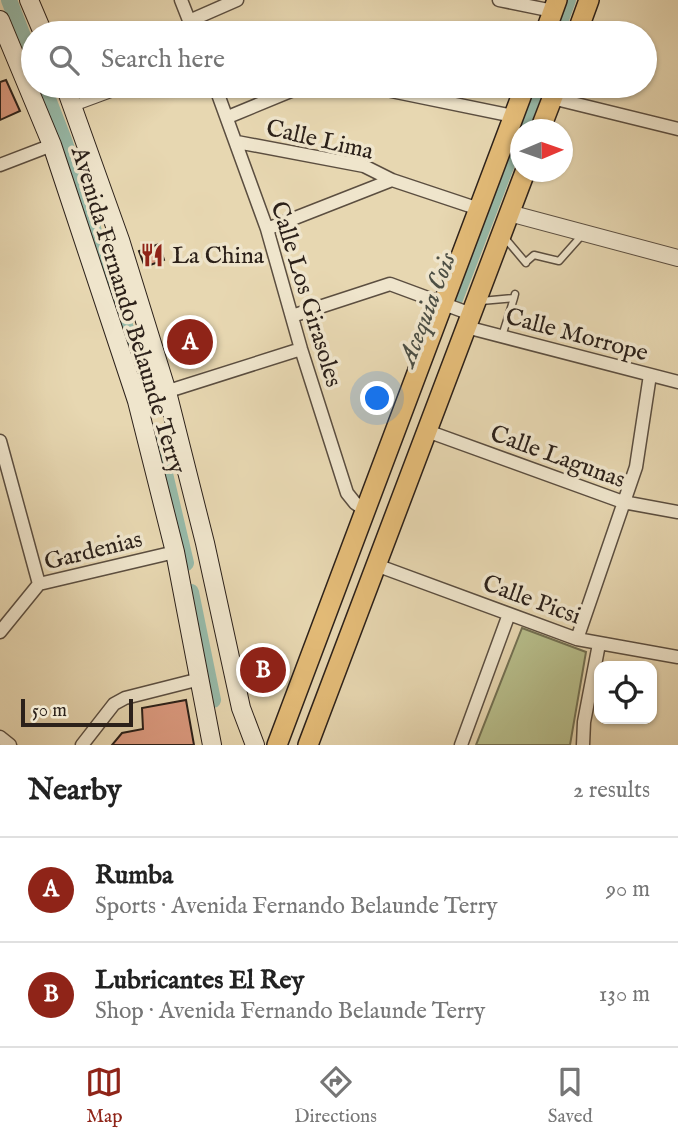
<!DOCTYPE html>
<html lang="en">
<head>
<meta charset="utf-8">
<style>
	:root { --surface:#fff; --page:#f2f2f2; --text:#222; --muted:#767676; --line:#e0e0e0; --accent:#8f2418 }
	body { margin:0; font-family:"IM FELL English",serif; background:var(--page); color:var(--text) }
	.controls { position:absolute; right:21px; bottom:21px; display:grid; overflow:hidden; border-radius:14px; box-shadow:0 2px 5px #0004 }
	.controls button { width:63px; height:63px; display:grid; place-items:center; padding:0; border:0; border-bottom:2px solid var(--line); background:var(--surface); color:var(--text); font:35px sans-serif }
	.compass { position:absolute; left:510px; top:119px; width:63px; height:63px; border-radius:50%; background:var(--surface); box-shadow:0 2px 5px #0004; rotate:88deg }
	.scale { position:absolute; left:21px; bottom:18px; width:112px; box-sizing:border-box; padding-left:7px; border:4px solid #2c211a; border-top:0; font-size:19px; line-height:24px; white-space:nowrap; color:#2c211a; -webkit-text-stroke:5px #efe5cc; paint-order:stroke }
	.you { position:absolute; left:378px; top:399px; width:24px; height:24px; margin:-18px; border:5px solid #fff; border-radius:50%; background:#1a73e8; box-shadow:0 0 0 10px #1a73e833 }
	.badge { display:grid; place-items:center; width:46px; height:46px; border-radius:50%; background:var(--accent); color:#fff; font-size:23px; font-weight:700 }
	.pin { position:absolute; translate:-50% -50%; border:4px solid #fff; box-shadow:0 2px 7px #0006 }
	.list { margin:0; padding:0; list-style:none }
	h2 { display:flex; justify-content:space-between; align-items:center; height:91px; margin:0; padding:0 28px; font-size:30px }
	h2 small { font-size:23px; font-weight:400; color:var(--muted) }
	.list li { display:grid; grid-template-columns:46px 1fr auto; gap:21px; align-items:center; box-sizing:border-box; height:105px; padding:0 28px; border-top:2px solid var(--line) }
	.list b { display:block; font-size:26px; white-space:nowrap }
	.list p { margin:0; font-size:23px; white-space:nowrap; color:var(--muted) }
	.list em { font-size:23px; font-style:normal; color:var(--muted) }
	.icon { flex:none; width:38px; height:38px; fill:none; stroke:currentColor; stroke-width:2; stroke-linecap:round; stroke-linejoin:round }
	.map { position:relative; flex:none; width:678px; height:745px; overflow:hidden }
	.search { position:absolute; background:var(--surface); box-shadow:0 2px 5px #0004; left:21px; right:21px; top:21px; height:77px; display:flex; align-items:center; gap:18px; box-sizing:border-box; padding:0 24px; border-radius:38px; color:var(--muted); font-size:26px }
	.sheet { height:301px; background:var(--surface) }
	nav { display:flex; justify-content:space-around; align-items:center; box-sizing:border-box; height:98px; border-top:2px solid var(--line); background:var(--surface); font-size:19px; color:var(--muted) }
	nav a { display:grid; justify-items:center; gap:4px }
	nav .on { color:var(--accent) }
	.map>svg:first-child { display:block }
	.green { fill:#b7be8b; stroke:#727052; stroke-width:2 }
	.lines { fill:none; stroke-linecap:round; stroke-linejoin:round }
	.canal { stroke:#97baa9; stroke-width:16 }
	.building { fill:#da997e; stroke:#2c211a; stroke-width:2 }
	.service-casing { stroke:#5b4e40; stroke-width:9 }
	.pedestrian-casing { stroke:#5b4e40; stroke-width:12 }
	.minor-casing { stroke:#5b4e40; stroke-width:15 }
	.tertiary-casing { stroke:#5b4e40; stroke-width:18 }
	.secondary-casing { stroke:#2c211a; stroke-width:20 }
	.primary-casing { stroke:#2c211a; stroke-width:22 }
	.service { stroke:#efe5cc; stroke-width:6 }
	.pedestrian { stroke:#efe5cc; stroke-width:10 }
	.minor { stroke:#efe5cc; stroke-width:12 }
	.tertiary { stroke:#efe5cc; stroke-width:16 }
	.secondary { stroke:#efe5cc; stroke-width:18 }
	.primary { stroke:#e4bc78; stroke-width:19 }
	.labels { text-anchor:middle; stroke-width:7; stroke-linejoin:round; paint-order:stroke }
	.street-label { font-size:24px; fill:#2c211a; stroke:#efe5cc }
	.poi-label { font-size:24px; fill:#2c211a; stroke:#efe5cc; text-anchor:start }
	.water-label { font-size:26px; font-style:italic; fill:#4c4f45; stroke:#efe5cc }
</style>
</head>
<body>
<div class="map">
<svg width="678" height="745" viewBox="0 0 678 745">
	<rect width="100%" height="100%" fill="#e7d7b1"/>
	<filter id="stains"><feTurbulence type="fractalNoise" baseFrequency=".00286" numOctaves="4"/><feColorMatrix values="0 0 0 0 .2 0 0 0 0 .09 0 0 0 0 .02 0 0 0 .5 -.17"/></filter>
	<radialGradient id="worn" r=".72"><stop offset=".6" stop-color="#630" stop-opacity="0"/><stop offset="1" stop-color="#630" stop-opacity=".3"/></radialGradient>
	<path class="green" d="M522 628 586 652 570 745H476Z"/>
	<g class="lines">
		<path class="canal" d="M9 0 33 62
			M556 33 568 0
			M43 86 64 140 139 368
			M452 307 537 86
			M155 431 186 563
			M191 592 213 700"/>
	</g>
	<path class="building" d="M6 80 20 111 0 120V82Z
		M159 244 164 260 145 267 139 251Z
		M208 331 211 340 172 352 169 344Z
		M274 660 277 675 252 680 249 665Z
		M186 700 194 745H112L122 733 143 729 142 708Z"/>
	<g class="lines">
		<g class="service-casing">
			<path id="service" d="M504 237 526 263
				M526 262 534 255 559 261 583 234
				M481 301 514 298 515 294
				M502 336 514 298"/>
		</g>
		<g class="pedestrian-casing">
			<path id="pedestrian" d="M73 106 127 86"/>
		</g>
		<g class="minor-casing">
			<path id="minor" d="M181 0 194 33
				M499 0 553 11
				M189 21 237 0
				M215 86 267 229 301 349 347 493 355 503 365 510
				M367 86 513 116
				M552 98 678 129
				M228 117 303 86
				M237 142 364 166 392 180
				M0 165 52 145
				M267 229 392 180 479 209
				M292 316 390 284 471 314
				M466 327 678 382
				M137 401 301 349
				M427 431 623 502 678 512
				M0 441 39 584
				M376 565 577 639 678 657
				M0 632 39 584 175 552
				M577 639 636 467 650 375
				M0 737 10 745
				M82 745 114 704 125 698 200 679
				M461 745 509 614
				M583 745 584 722 599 644"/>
		</g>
		<g class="tertiary-casing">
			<path id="tertiary" d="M509 213 678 258"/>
		</g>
		<g class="secondary-casing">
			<path id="secondary" d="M29 0 43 33
				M0 20 52 145 137 401 175 552 212 745
				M65 86 120 240 167 392 205 543 241 708 255 745"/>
		</g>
		<g class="primary-casing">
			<path id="primary" d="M545 33 557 0
				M577 33 589 0
				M540 130 557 86
				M277 745 525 86
				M308 745 525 172"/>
		</g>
		<use href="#service" class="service"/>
		<use href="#pedestrian" class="pedestrian"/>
		<use href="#minor" class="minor"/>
		<use href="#tertiary" class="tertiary"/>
		<use href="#secondary" class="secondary"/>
		<use href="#primary" class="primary"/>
	</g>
	<defs>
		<g id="restaurant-bare" transform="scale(1.89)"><path d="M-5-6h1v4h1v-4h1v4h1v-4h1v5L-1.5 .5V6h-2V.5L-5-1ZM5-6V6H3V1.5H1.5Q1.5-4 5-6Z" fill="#8f2418" stroke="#efe5cc" stroke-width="2.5" paint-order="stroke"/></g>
	</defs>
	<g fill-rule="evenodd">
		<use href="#restaurant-bare" x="152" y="255"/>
	</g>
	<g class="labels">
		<g class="street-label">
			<text transform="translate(320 139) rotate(13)" y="8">Calle Lima</text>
			<text transform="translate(307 294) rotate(73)" y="8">Calle Los Girasoles</text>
			<text transform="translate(129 310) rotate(73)" y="8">Avenida Fernando Belaunde Terry</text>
			<text transform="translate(577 334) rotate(15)" y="8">Calle Morrope</text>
			<text transform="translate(558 456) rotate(20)" y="8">Calle Lagunas</text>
			<text transform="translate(93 550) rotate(-14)" y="8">Gardenias</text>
			<text transform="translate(532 599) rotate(20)" y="8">Calle Picsi</text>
		</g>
		<g class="poi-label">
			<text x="172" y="263">La China</text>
		</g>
		<g class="water-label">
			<text transform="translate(426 309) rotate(-69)" y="9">Acequia Cois</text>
		</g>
	</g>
	<rect width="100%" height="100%" filter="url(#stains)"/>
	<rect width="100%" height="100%" fill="url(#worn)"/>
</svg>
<div class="controls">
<button><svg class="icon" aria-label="locate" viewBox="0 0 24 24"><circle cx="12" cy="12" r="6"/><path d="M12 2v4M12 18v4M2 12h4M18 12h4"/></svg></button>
</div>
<svg class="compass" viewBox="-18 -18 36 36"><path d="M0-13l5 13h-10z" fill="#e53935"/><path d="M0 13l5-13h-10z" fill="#767676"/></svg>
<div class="scale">50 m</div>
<div class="you"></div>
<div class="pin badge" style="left:190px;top:342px">A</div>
<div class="pin badge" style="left:263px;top:670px">B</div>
<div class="search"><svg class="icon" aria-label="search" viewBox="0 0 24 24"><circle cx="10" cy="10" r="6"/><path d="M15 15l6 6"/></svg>Search here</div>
</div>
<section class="sheet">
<h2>Nearby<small>2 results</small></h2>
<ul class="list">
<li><span class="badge">A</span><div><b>Rumba</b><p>Sports · Avenida Fernando Belaunde Terry</p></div><em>90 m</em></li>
<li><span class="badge">B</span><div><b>Lubricantes El Rey</b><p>Shop · Avenida Fernando Belaunde Terry</p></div><em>130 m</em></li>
</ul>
</section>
<nav>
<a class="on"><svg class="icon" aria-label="map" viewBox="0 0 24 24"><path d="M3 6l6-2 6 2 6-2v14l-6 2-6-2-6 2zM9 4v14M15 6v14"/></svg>Map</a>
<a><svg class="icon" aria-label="directions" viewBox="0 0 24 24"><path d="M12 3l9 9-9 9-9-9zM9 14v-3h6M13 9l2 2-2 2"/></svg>Directions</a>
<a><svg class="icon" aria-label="saved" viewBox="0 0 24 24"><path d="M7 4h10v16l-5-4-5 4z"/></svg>Saved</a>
</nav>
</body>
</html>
